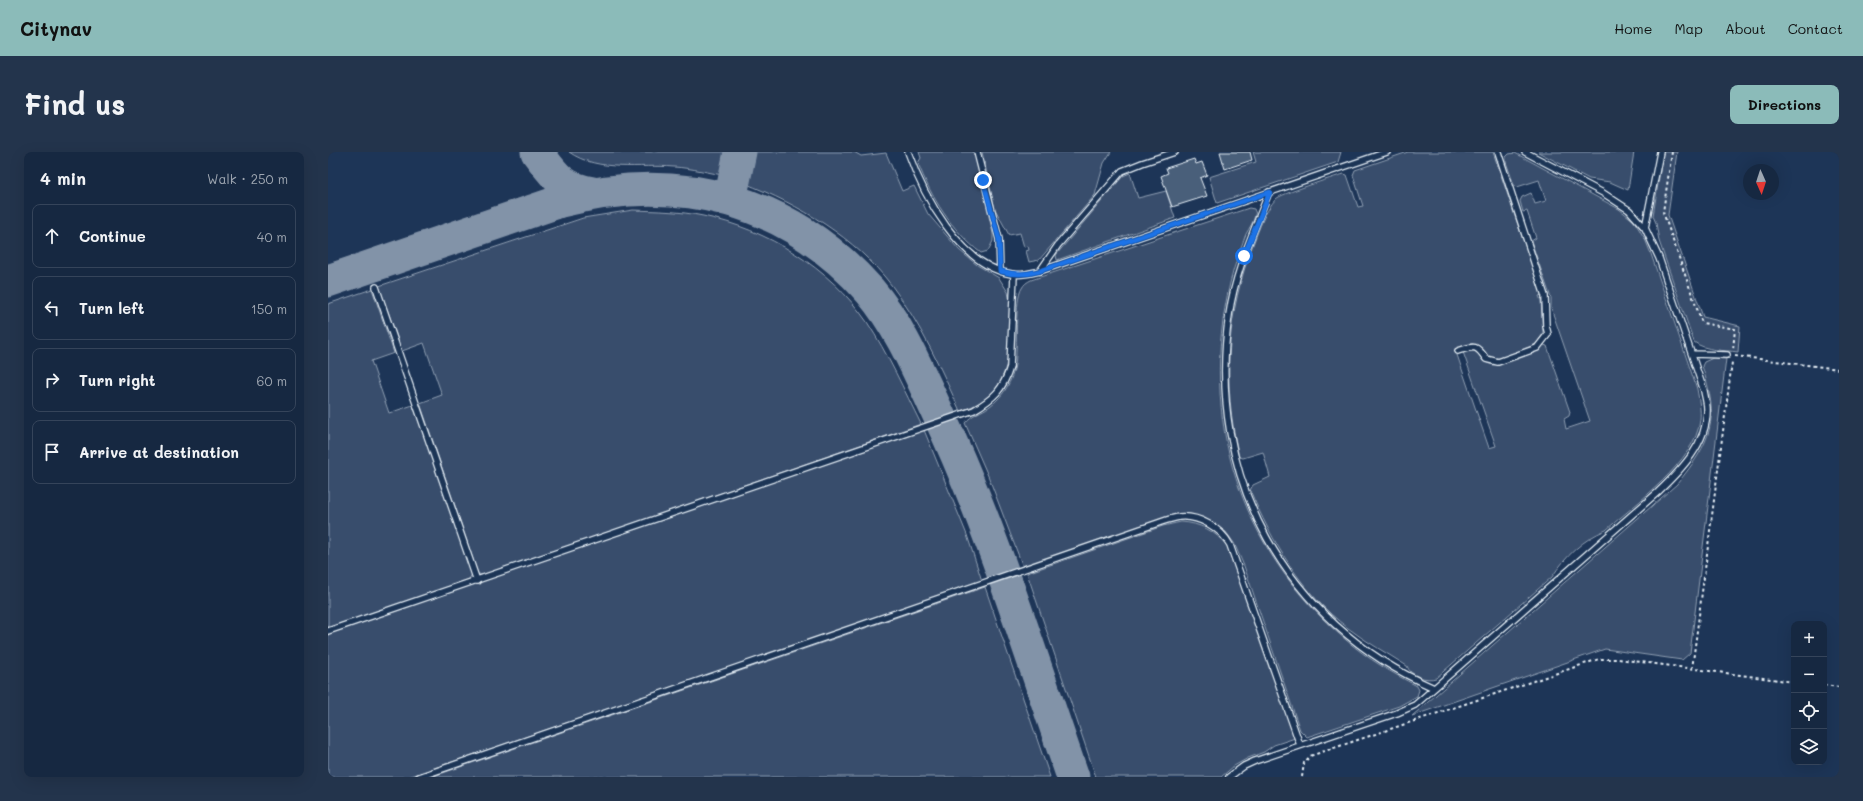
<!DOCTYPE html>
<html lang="en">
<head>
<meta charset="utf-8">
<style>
	:root { --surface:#162841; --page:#23344c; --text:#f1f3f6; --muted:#9ea6b1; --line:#35445a; --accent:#8bbbb9 }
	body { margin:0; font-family:Mali,sans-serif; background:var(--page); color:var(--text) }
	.controls { position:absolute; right:12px; bottom:12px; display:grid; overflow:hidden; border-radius:8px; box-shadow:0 4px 16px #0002 }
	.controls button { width:36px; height:36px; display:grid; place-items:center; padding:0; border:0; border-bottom:1px solid var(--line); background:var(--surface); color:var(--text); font:20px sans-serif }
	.compass { position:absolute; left:1415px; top:12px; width:36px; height:36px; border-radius:50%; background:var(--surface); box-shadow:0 4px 16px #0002; rotate:177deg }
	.stop { position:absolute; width:12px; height:12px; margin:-9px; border:3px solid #1a73e8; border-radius:50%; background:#fff }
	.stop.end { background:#1a73e8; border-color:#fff; box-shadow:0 1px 4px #0008 }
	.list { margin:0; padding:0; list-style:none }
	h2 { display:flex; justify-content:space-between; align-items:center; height:52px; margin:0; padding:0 16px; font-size:17px }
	h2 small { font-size:13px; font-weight:400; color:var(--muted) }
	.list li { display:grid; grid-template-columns:26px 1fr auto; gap:12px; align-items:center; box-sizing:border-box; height:64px; margin:0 8px 8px; padding:0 8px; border:1px solid var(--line); border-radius:8px }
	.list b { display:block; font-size:15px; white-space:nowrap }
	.list em { font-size:13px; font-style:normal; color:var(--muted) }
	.icon { flex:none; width:22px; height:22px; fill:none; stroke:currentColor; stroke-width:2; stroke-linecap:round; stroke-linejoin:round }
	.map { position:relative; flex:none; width:1511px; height:625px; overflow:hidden; border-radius:8px }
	header { display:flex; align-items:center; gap:24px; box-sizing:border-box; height:56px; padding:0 20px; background:var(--accent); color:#111 }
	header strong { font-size:19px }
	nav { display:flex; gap:22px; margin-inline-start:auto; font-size:14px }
	.intro { display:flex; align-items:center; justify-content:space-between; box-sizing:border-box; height:96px; padding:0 24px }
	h1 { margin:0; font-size:28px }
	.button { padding:10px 18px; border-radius:8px; background:var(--accent); color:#111; font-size:14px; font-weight:700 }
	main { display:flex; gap:24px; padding:0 24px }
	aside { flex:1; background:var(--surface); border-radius:8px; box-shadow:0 4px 16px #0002 }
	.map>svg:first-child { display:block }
	.green { fill:#374d6c; stroke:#909fb2 }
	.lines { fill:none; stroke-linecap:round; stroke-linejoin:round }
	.taxiway { stroke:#8293a8; stroke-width:33 }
	.building { fill:#495e7a; stroke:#e8f1f8 }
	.lane-casing { stroke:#e8f1f8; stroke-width:8 }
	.path { stroke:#e8f1f8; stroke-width:2; stroke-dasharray:3 3; stroke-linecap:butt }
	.lane { stroke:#1d3557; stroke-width:5.5 }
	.route { stroke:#1a73e8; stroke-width:5 }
</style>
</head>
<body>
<header>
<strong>Citynav</strong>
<nav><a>Home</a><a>Map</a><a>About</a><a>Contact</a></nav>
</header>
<div class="intro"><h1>Find us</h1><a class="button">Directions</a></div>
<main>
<aside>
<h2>4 min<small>Walk · 250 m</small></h2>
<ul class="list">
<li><svg class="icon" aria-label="ahead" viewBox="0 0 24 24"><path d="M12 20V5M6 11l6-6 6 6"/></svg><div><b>Continue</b></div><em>40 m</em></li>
<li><svg class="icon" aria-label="left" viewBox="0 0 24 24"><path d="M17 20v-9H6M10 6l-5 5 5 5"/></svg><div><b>Turn left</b></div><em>150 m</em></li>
<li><svg class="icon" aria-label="right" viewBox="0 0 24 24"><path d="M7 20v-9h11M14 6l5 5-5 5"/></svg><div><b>Turn right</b></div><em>60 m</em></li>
<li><svg class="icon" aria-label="arrive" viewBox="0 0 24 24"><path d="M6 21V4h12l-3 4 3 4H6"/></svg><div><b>Arrive at destination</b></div></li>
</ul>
</aside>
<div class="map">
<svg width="1511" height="625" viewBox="0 0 1511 625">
	<rect width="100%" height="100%" fill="#1d3557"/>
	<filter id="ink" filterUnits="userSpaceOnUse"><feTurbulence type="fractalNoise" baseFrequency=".025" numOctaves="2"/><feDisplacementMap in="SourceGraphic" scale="8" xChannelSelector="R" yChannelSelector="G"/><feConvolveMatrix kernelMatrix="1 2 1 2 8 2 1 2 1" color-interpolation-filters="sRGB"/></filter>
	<g filter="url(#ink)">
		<path class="green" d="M241 0H405L400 24C382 21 364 16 346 15 312 12 271 21 241 0Z
			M423 0H526L533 4 558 1 574 39 586 34 600 62 631 98 649 113 671 126 680 140 682 150C681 181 686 223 660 245 652 252 642 255 632 259 613 217 593 172 564 134 527 85 472 53 416 31Z
			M591 0H646L665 82V89L660 99 653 101C623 78 603 45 590 11L593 6Z
			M654 0H783L776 11 767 43 711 108 701 110 698 99 701 98 700 94 696 95 692 81 681 83 667 57Z
			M925 0H1013L1010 10 889 51 881 25 928 10Z
			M1080 0H1165L1214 143 1211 144 1213 149 1215 182 1208 192 1168 208 1162 207C1149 190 1147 190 1127 197L1161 296 1168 294 1135 200C1159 195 1147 210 1166 213L1207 200 1216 193 1219 194 1242 260 1241 264 1236 267 1238 277 1262 269 1223 156V146L1203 89 1208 86 1199 59 1195 60 1192 49 1194 45 1203 41 1207 52 1218 49 1211 28 1189 35 1186 33 1178 10V5L1181 2 1187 1 1291 57 1306 69 1317 87 1323 102 1369 237C1371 248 1373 258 1372 268 1368 309 1307 352 1278 378 1255 387 1237 405 1224 425L1108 526C1099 529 1082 524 1079 514 1059 501 1038 490 1020 476 975 443 943 388 922 338L925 333 942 325 935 300 915 306 911 305C894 230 898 162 926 90 931 77 938 57 948 47 952 42 1006 25 1016 22L1019 23 1030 55 1035 54 1025 23 1027 18Z
			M1210 0H1306L1300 38 1282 30 1261 27Z
			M1335 0H1349L1340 63 1375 165 1412 174 1410 200C1396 198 1378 199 1366 190L1331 89 1328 71 1325 64Z
			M802 21 810 46 838 39 847 66 729 108 728 103 795 24Z
			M921 56 926 57C927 60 928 60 927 63 926 70 921 76 918 82 912 98 906 114 902 131 870 266 911 398 1018 488 1040 507 1064 521 1089 534L1091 538 1089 544 1071 554 979 585 972 578 916 414 906 391 898 380 886 372 868 365 833 369 695 415 661 326 637 271C644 262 654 260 662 254 676 244 684 229 687 213 690 195 686 148 694 136 696 132 699 130 703 128Z
			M305 58C328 59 352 59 375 64 439 77 502 116 539 170 560 202 576 238 593 272L156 423 150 422 92 251 114 243 96 191 74 199 51 134 255 66Z
			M44 137 66 201 43 209 61 261 85 253 144 422 140 429 0 476V152Z
			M1385 206 1398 207 1362 501 1354 508 1277 497 1084 564 1349 332C1384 289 1392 268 1374 214L1376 210Z
			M596 278 639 383 654 429 80 625H0V481Z
			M853 370C872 371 887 379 899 394L966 581 967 586 946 593 936 600 920 606 906 614 893 625H768L699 421 835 374Z
			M657 435 722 625H103Z"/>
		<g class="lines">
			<path class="taxiway" d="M209 0C227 24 233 36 265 41
				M402 48 412 0
				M0 129 233 49C351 19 460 46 542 139 571 173 589 216 608 257 664 375 702 502 745 625"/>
		</g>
		<path class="building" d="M892 0H922L924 8 897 17Z
			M866 7 868 12 874 10 879 23 872 26 879 44 844 55 833 24 840 21 838 16Z"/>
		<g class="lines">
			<g class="lane-casing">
				<path id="lane" d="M580 0C595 43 633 115 684 122 693 124 703 121 712 119L1059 0
					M649 0 671 87 672 119
					M941 40C925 81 907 120 901 163 877 324 957 471 1106 536
					M1317 76 1332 0
					M712 119 730 93 794 19 814 11 847 0
					M48 135 149 429
					M1130 199C1146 194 1148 192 1158 207L1170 210 1209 196 1220 182 1218 174 1217 144 1170 0
					M1364 202 1399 203
					M0 479 646 258C666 246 675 238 682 215L686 123
					M91 625 833 370C839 368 845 366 851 365 871 363 893 376 902 393L972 593
					M901 625 916 614 927 609 1069 561 1087 553 1330 340C1353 318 1380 291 1379 257 1379 251 1377 245 1376 239L1331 106 1317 76 1301 58 1275 41 1197 0"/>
			</g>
			<path class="path" d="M1344 0 1335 60 1374 171 1407 177 1405 198
				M1407 204 1511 217
				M1364 517 1404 210
				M1496 533 1511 535
				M974 625 976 611 982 604 1271 507H1290L1466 530"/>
			<use href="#lane" class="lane"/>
		</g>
	</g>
	<g class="lines" filter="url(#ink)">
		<path class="route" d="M655 28 671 87 672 119C685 123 698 123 712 119L942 40 916 104"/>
	</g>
</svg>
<div class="controls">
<button>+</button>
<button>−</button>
<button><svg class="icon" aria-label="locate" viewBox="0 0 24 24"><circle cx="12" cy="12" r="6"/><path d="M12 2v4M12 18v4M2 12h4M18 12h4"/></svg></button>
<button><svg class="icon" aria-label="layers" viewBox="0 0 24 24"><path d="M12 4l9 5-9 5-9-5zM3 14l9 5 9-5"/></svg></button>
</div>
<svg class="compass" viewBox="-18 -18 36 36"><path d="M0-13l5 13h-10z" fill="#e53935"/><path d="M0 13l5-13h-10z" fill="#9ea6b1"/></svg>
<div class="stop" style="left:916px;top:104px"></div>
<div class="stop end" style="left:655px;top:28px"></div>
</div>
</main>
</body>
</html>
